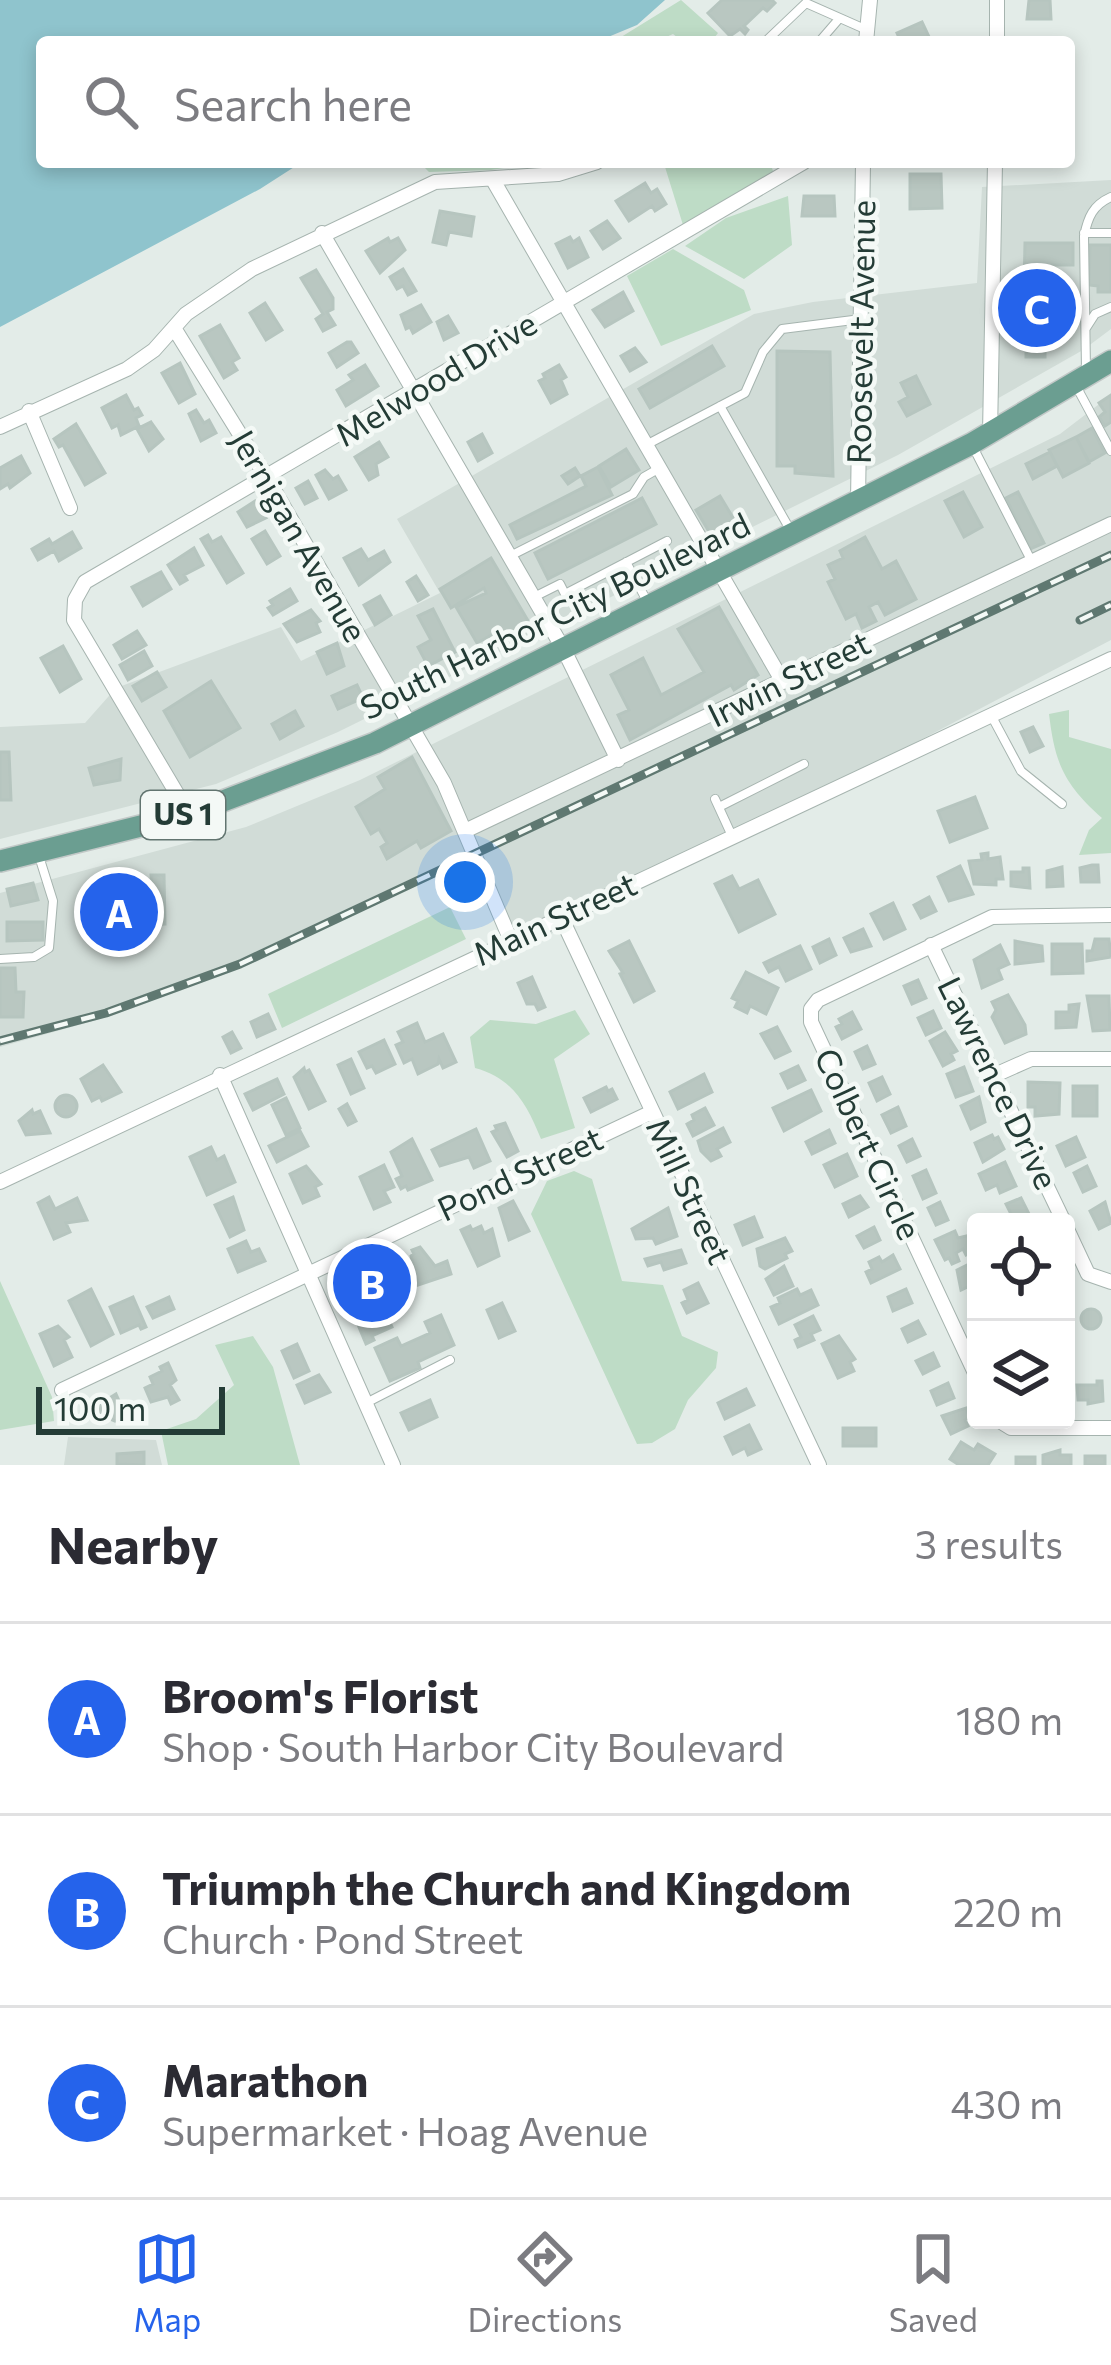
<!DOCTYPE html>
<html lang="en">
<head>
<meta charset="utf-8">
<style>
	:root { --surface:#fff; --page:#f7f7f7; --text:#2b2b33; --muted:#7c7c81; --line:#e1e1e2; --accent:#2563eb }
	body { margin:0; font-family:Commissioner,sans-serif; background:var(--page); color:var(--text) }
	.controls { position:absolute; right:36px; bottom:36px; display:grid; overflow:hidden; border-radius:12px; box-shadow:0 6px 18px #0003 }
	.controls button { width:108px; height:108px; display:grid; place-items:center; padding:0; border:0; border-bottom:3px solid var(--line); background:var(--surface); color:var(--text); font:60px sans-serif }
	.scale { position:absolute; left:36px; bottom:30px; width:189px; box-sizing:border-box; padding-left:12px; border:6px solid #243c36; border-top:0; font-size:33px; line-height:42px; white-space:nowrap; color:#243c36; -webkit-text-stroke:9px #f4f9f6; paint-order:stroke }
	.you { position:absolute; left:465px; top:882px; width:42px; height:42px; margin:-30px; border:9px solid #fff; border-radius:50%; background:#1a73e8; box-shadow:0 0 0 18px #1a73e833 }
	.badge { display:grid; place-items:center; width:78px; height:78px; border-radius:50%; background:var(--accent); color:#fff; font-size:39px; font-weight:700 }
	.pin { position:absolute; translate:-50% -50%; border:6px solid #fff; box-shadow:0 3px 12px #0006 }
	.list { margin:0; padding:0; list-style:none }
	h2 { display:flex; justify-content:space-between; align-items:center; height:156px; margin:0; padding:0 48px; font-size:51px }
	h2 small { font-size:39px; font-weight:400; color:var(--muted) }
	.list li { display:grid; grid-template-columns:78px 1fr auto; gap:36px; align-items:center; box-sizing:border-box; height:192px; padding:0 48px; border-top:3px solid var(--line) }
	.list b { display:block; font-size:45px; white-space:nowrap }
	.list p { margin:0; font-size:39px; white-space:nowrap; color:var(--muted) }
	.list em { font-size:39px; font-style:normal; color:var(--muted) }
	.icon { flex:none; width:66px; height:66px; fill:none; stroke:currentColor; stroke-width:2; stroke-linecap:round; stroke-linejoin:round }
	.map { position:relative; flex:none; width:1111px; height:1465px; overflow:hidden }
	.search { position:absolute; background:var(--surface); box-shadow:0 6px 18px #0003; left:36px; right:36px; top:36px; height:132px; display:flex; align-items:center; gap:30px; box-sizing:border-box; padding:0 42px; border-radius:12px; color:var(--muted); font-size:45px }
	.sheet { height:732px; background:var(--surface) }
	nav { display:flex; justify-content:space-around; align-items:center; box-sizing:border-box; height:168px; border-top:3px solid var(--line); background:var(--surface); font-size:33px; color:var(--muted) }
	nav a { display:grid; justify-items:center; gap:6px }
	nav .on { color:var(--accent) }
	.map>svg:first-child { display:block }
	.built { fill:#d1dcd7 }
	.green { fill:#bedcc6 }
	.water { fill:#8fc4cd }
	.building { fill:#b9c7c1; stroke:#b6c5bf; stroke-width:3 }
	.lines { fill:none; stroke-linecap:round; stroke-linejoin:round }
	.service-casing { stroke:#a6b4af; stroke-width:10 }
	.minor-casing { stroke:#a6b4af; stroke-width:16 }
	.primary-casing { stroke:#c2c8c7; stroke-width:24 }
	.service { stroke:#fff; stroke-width:8 }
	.minor { stroke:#fff; stroke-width:14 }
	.primary { stroke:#6b9e91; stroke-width:21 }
	.rail-casing { stroke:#5f7871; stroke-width:9 }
	.rail { stroke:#f4f9f6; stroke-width:4.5; stroke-dasharray:14; stroke-linecap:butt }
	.labels { text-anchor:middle; stroke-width:9; stroke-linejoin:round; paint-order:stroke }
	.shield { fill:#f4f9f6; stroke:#627570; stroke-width:3 }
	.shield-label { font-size:30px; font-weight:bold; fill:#243c36 }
	.street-label { font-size:33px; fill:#243c36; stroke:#f4f9f6 }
</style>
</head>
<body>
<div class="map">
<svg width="1111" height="1465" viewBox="0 0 1111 1465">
	<rect width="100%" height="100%" fill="#e3ece8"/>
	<path class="built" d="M1111 180V329L1083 350 898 455 338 732 216 784 0 839V727L85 723 116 688 281 627 301 661 440 593 397 519 754 314 813 302 977 283 982 187Z
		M1111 395V640L526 947 468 852 224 967 100 1019 0 1047V893L246 827 360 780 1060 434Z
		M68 1437 156 1440 162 1465H64Z"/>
	<path class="green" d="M681 0 718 33 711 42H683L673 34 655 42H613Z
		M419 162H542L491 170 429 172Z
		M727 162H770L773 171 758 184 683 225 665 167Z
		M788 196 792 245 744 279 685 246 726 218Z
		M673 249 744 290 751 310 661 346 627 276Z
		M1069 710V737L1111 749V853L1079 855 1089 830 1102 818C1064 784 1055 764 1049 714Z
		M450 907 466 939 282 1028 268 994Z
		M575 1010 590 1034 554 1059 575 1128 541 1139C527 1105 513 1078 475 1068L470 1037 490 1020 536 1024Z
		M574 1171 592 1179 622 1281 663 1285 682 1336 718 1352 716 1368 688 1400 675 1429 652 1443 637 1444 630 1429 531 1214 547 1181Z
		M0 1281 52 1397 54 1421 0 1430Z
		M253 1336 273 1367 300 1465H168L161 1431 196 1419 234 1385 215 1345Z"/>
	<path class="water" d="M0 0H665L637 25 596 42H42V162H302L260 189 0 327Z"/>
	<path class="building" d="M722 0H772L775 3 767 11 763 8 744 26 748 30 745 34 740 29 730 36 708 13Z
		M1029 0H1050L1051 19H1027Z
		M922 22 931 41 901 42 897 33Z
		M910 174H941L942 208 910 209Z
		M645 183 651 193 657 189 666 204 655 211 652 206 629 221 616 201Z
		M804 196H834L835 216H802Z
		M440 211 474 217 471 236 449 232 446 245 433 242Z
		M607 221 620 238 603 249 591 231Z
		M570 237 573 242 579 238 588 257 568 268 556 244Z
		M388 238 390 242 398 238 405 250 380 273 366 251Z
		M1025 243H1073V265H1052V287H1024Z
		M1090 245H1111V292H1098V286L1089 285Z
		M403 269 416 291 408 295 403 286 397 289 390 277Z
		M316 270 333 298V309L327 312 335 325 323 331 316 319 323 314 301 278Z
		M623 292 633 311 605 327 593 310Z
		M1021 298H1052V317H1021Z
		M265 303 282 330 266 340 250 313Z
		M421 305 431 322 413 333 410 327 406 329 401 315Z
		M1026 314H1045V357H1026Z
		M448 316 458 333 444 340 437 322Z
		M220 325 239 358 232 362 237 370 224 378 200 336Z
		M347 342H351L358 353 337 367 329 353Z
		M712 346 724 366 650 408 639 389Z
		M635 348 646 362 630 371 621 356Z
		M777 351 830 352 833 476 795 473V466H777Z
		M180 363 195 394 179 403 162 373Z
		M365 365 378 386 346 406 337 390 353 380 349 375Z
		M559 365 566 377 561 380 567 394 551 403 539 381 545 378 543 374Z
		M916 376 930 404 907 416 899 402 908 397 901 383Z
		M126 395 134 410 138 408 142 415 136 418 139 426 121 435 118 425 112 428 102 408Z
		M1111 395V422L1105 426 1099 417 1105 412 1099 403Z
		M196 410 204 423 209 420 216 433 201 441 189 414Z
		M151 422 163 439 149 451 137 429Z
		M76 424 105 473 85 485 63 445 59 447 54 439Z
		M1092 428 1105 453 1089 462 1076 437Z
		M482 434 492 453 478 461 468 442Z
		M1076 437 1089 463 1063 477 1049 450Z
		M379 442 388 457 376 464 378 475 369 480 355 457Z
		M626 449 639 470 611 487 599 466Z
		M1050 452 1057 466 1033 479 1026 464Z
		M21 456 30 473 10 488 8 484 0 489V468Z
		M598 467 612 495 517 539 510 525 586 486 581 476Z
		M575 468 580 476 568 484 562 476Z
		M325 470 333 479 338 476 346 490 329 499 316 475Z
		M308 481 317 498 305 504 296 488Z
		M963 492 982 527 964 537 945 501Z
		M1018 492 1044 543 1030 549 1006 498Z
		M720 496 738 526 720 537 711 535 696 510Z
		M642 498 656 524 548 579 535 553Z
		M255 501 266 518 247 527 238 512Z
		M265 531 280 556 267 564 252 539Z
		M72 532 81 548 59 561 54 551 38 560 32 549 49 539 52 544Z
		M208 535 212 542 221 537 243 573 227 583 201 539Z
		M865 537 882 569 896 561 916 599 885 615 878 602 869 607 876 621 862 628 856 614 846 619 828 582 835 579 828 565 843 558 840 551Z
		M194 548 203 565 184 575 187 580 180 584 168 565Z
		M361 549 368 560 384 551 390 562 359 585 344 558Z
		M491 558 530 624 503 642 497 632 477 643 456 607 486 593 484 588 451 608 440 589Z
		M161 572 171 589 143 606 132 587Z
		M416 576 428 595 418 601 407 582Z
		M290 589 297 601 273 615 268 608 273 605 270 601Z
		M380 596 391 615 375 625 364 605Z
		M719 607 758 675 734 690 731 685 630 740 618 715 629 710 611 675 643 658 661 695 704 672 678 629Z
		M433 609 455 652 428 666 418 647 431 640 418 616Z
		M311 610 320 621 316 623 320 632 297 642 284 624Z
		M137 631 146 645 122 659 114 645Z
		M337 643 344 666 327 674 317 652Z
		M63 646 81 679 60 692 41 658Z
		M144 651 152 666 128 680 120 665Z
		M157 672 166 687 142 701 133 686Z
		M211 681 240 728 190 757 164 711Z
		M357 685 363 698 338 709 332 696Z
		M295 711 303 726 280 739 272 724Z
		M1033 727 1043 746 1030 752 1021 732Z
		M0 752H9L11 800H0Z
		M412 757 451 831 421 848 417 841 387 859 381 847 387 843 379 829 371 834 356 807 385 789 378 777Z
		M121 759 120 780 94 785 89 768Z
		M975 797 987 828 950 842 938 811Z
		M988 853V859L1000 857 1003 879H996V885L974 884 969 861 982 860 981 854Z
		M1092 865H1098L1099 882H1081L1080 868Z
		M960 866 973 894 949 901 938 877Z
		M1062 867 1063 886 1047 887V871Z
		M1023 868H1029L1030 888 1011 886V872H1023Z
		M151 875H164L165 924 134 925V935H106L105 896 152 894Z
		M732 876 739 889 758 880 775 914 739 932 715 884Z
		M33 883 38 900 11 906 7 889Z
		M929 897 936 911 921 918 914 905Z
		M893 903 905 929 884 939 871 914Z
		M7 922H43V940L7 941Z
		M863 929 871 946 851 952 844 938Z
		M829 939 836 955 820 963 813 947Z
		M1095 939H1109L1111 957 1087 961V951H1092Z
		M629 941 654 991 634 1002 620 974 623 973 609 951Z
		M1015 941 1042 946 1043 961 1015 964Z
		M1052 944H1082L1083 973 1052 974Z
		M1000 945 1009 964 998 969 1002 979 982 988 974 960Z
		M800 946 811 969 786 981 779 967 769 972 764 963Z
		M0 968H15L16 992H24L23 1017H0Z
		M746 972 778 988 766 1014 750 1006 747 1013 735 1007 738 1001 732 998Z
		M532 977 545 1007 538 1010 535 1004H527L518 983Z
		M918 980 926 998 912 1004 904 986Z
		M1008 995 1025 1025 1026 1034 1005 1043 992 1017 996 1010 992 1002Z
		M1087 996H1109L1110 1030 1093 1031Z
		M1079 1004 1076 1027 1056 1028V1012H1069V1005Z
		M933 1011 941 1028 926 1035 918 1018Z
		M852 1012 861 1029 842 1039 836 1027 842 1024 839 1019Z
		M268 1014 275 1029 257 1037 251 1022Z
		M417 1023 425 1042 443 1034 456 1062 443 1068 439 1059 438 1064 418 1074 412 1059 404 1063 396 1045 403 1042 398 1032Z
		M777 1027 790 1051 775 1058 761 1034Z
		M232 1032 241 1048 231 1053 223 1037Z
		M945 1032 957 1051 951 1054 954 1060 943 1066 930 1041Z
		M384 1040 395 1064 376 1073 372 1066 367 1068 359 1052Z
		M867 1046 875 1064 863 1069 855 1052Z
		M351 1059 364 1088 351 1094 338 1065Z
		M103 1065 121 1092 102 1101 100 1097 92 1101 81 1079Z
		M798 1066 805 1080 788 1088 781 1074Z
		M964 1067 973 1091 956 1097 947 1074Z
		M304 1068 305 1072 309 1070 325 1101 309 1109 294 1077Z
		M704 1074 712 1092 678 1109 670 1092Z
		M882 1077 890 1094 877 1101 869 1083Z
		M277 1079 284 1094 253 1110 245 1094Z
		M1028 1082 1060 1083 1059 1114 1035 1116V1107H1028Z
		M1073 1086H1097V1116H1073Z
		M606 1087 608 1091 612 1089 617 1099 591 1112 584 1098Z
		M811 1090 821 1111 784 1131 773 1108Z
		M55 1106a11 11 0 1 1 22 0a11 11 0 1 1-22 0Z
		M979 1097 985 1122 971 1129 961 1106Z
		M286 1098 300 1128 286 1135 272 1105Z
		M347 1104 356 1121 348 1125 339 1109Z
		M898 1107 906 1126 891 1133 882 1115Z
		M705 1108 714 1125 693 1136 687 1124 694 1120 692 1115Z
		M32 1110 33 1114 40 1111 50 1133 26 1135 19 1121Z
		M505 1123 518 1151 507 1157 492 1132 497 1130 495 1126Z
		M723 1128 730 1142 717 1149 721 1156 711 1161 701 1151 698 1141Z
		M476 1129 490 1161 474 1168 469 1157 440 1166 432 1150Z
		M829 1130 835 1143 812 1154 806 1142Z
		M300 1131 308 1146 277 1162 269 1146Z
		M992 1135 994 1139 998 1137 1004 1149 983 1162 975 1143Z
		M1076 1137 1085 1157 1066 1166 1057 1146Z
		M412 1139 432 1180 408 1190 406 1186 401 1189 396 1179 402 1176 391 1152Z
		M912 1139 920 1156 907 1162 899 1146Z
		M211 1147 217 1160 224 1156 235 1182 207 1195 190 1157Z
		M847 1154 857 1176 835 1187 824 1165Z
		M1005 1162 1016 1186 1000 1193 997 1185 986 1190 979 1174Z
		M384 1165 394 1187 384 1191 390 1202 374 1209 360 1177Z
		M306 1166 321 1184 315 1187 319 1196 303 1203 290 1174Z
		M1087 1166 1096 1186 1083 1192 1074 1173Z
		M926 1170 936 1193 923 1199 913 1176Z
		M860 1196 868 1207 849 1217 843 1204Z
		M49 1197 55 1209 77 1198 87 1220 66 1223 70 1232 54 1239 38 1203Z
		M233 1197 244 1230 230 1237 215 1205Z
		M1021 1198 1030 1216 1015 1222 1006 1204Z
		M513 1201 529 1231 509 1240 499 1208Z
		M940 1202 948 1220 936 1225 928 1208Z
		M1105 1202 1111 1223 1099 1229 1090 1211Z
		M668 1208 677 1236 656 1244 653 1238 636 1239 632 1229Z
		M754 1217 762 1237 743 1245 735 1225Z
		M470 1226 472 1230 481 1226 484 1233 492 1229 499 1256 478 1266 461 1230Z
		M874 1227 880 1240 864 1248 857 1236Z
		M955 1231 958 1238 970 1235 976 1239V1250L966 1255 963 1249 956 1253 959 1261 952 1264 949 1258 945 1260 935 1240Z
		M785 1238 792 1251 785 1254 787 1258 765 1269 760 1266 757 1249Z
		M246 1241 251 1252 259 1249 265 1261 238 1272 228 1249Z
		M420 1247 435 1266 447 1261 451 1274 418 1285 411 1256 414 1254 412 1250Z
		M681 1250 686 1263 664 1270 661 1262 648 1266 645 1259Z
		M893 1255 900 1269 871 1283 866 1272 872 1269 869 1262 879 1257 882 1262Z
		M391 1262 400 1282 353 1304 343 1284Z
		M969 1264 976 1283 961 1290 957 1270Z
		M784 1266 793 1286 774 1295 766 1279Z
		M698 1283 708 1303 687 1313 682 1303 688 1300 684 1290Z
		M91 1289 113 1334 91 1346 69 1301Z
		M797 1289 800 1295 811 1290 818 1305 779 1324 771 1307 780 1303 778 1298Z
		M906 1289 912 1303 893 1311 888 1297Z
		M133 1297 146 1327 141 1329 139 1325 121 1333 110 1307Z
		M169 1297 174 1309 153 1318 147 1307Z
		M502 1303 515 1331 499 1338 487 1310Z
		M1081 1319a10 10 0 1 1 20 0a10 10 0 1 1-20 0Z
		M386 1314 392 1327 372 1336 374 1340 366 1344 356 1320 364 1316 369 1321Z
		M441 1315 454 1345 418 1362 420 1368 390 1381 375 1348 397 1338 401 1346 430 1333 425 1322Z
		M813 1316 820 1330 811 1334 814 1340 798 1347 795 1340 801 1337 795 1325Z
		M918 1321 925 1334 908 1342 902 1329Z
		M58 1326 69 1337 64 1340 72 1357 54 1366 40 1334Z
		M839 1336 855 1359 850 1362 854 1371 838 1378 822 1344Z
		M297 1344 309 1371 294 1378 282 1351Z
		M933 1353 939 1366 923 1374 916 1361Z
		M168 1363 176 1380 170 1385 179 1400 171 1404 168 1397 151 1402 145 1388 153 1384 150 1377 162 1371 160 1367Z
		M319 1375 330 1392 305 1403 297 1385Z
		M1097 1381H1102L1103 1401 1088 1404V1400H1078L1077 1385H1097Z
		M948 1383 954 1398 937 1405 931 1391Z
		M746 1389 754 1405 725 1419 718 1403Z
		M116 1394 126 1416 115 1421 108 1418 95 1421 90 1410Z
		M430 1400 437 1417 409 1430 401 1413Z
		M966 1408 970 1417 965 1420 968 1426 951 1434 942 1416Z
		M749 1425 761 1449 748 1455 745 1448 733 1454 725 1437Z
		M843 1428H876V1446H843Z
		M961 1442 974 1450 978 1444 995 1454 988 1465H959L950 1459Z
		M1060 1450V1455H1071V1465H1043V1455Z
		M144 1452V1465L117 1464V1454Z
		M1085 1456H1105V1465H1085Z
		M1016 1457H1035V1465H1016Z"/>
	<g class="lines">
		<g class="service-casing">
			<path id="service" d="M765 42 806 3 867 30
				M819 42 838 20
				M1084 233H1111
				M1086 328 1095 314 1111 307
				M1086 370 1084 236C1088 217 1093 205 1111 197
				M1075 384 1111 451
				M720 406 792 533
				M646 445 745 393 763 352 782 329 861 319
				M972 445 1031 560
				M510 556 633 494 644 477 658 469
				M626 562 648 603
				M534 597 560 584 565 594 667 541
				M991 715 1021 771 1062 804
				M715 799 732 836
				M719 807 804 764
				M0 959 34 957 49 948 53 901 38 853
				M366 1403 450 1360"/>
		</g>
		<g class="minor-casing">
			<path id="minor" d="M997 0V42
				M866 42 870 0
				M493 180 783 682
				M322 233 564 650 618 760
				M174 328 267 478 444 783 511 941
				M29 411 70 508
				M0 427 127 369 154 350 186 314 252 269 435 182 558 174 597 162
				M990 434 995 162
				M858 502 863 162
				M189 814 74 620 75 600 85 582 804 162
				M467 830 1111 524
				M561 917 819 1465
				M931 945 1064 1222
				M220 1075 393 1465
				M995 1075 1031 1059H1111
				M0 1182 1111 659
				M1066 1227 1088 1274 1111 1282
				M976 1375 811 1022V1009L818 1000 992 917 1111 915
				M62 1390 652 1112
				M998 1420 1011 1428H1111"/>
		</g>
		<g class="primary-casing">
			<path id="primary" d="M0 861 189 814 375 743 971 444 1111 361"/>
		</g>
		<use href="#service" class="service"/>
		<use href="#minor" class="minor"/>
		<use href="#primary" class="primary"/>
		<g class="rail-casing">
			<path id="rail" d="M1080 620 1111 605
				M0 1041 106 1013 240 964 1111 555"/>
		</g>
		<use href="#rail" class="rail"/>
	</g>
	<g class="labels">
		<rect class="shield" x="141" y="791" width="84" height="48" rx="9"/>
		<g class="shield-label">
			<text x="183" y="825">US 1</text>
		</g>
		<g class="street-label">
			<text transform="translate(861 332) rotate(-89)" y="12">Roosevelt Avenue</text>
			<text transform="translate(436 379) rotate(-31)" y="12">Melwood Drive</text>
			<text transform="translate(299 536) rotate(60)" y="12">Jernigan Avenue</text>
			<text transform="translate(555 616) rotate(-26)" y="12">South Harbor City Boulevard</text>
			<text transform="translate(789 679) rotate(-26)" y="12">Irwin Street</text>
			<text transform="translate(555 919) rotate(-25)" y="12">Main Street</text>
			<text transform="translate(998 1083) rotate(64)" y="12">Lawrence Drive</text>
			<text transform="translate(868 1144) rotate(65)" y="12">Colbert Circle</text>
			<text transform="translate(520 1174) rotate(-25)" y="12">Pond Street</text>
			<text transform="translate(689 1191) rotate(65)" y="12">Mill Street</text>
		</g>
	</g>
</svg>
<div class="controls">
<button><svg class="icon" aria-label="locate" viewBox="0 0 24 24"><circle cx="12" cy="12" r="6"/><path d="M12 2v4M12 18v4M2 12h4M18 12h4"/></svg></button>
<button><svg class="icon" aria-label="layers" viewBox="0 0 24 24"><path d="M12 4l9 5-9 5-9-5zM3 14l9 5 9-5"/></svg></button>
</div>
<div class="scale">100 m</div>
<div class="you"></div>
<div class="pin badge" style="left:119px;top:912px">A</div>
<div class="pin badge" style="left:372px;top:1283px">B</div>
<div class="pin badge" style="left:1037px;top:308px">C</div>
<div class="search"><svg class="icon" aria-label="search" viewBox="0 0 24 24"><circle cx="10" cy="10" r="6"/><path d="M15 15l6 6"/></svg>Search here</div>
</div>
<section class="sheet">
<h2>Nearby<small>3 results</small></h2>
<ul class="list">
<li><span class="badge">A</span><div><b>Broom's Florist</b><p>Shop · South Harbor City Boulevard</p></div><em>180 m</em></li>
<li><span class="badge">B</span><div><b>Triumph the Church and Kingdom</b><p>Church · Pond Street</p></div><em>220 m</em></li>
<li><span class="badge">C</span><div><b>Marathon</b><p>Supermarket · Hoag Avenue</p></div><em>430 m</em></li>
</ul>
</section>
<nav>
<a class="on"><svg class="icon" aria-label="map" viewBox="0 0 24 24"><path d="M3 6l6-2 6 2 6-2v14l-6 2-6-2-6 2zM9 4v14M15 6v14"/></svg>Map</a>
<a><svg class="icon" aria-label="directions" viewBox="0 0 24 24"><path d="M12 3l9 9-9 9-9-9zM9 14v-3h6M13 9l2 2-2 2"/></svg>Directions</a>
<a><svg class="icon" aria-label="saved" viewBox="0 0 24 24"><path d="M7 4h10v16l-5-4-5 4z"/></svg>Saved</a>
</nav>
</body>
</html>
